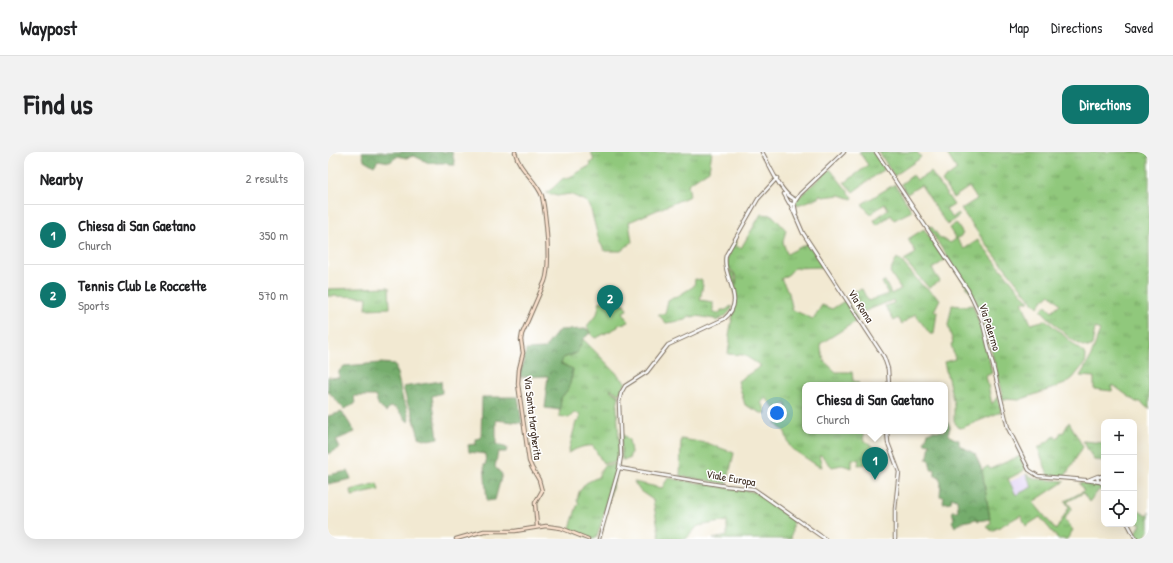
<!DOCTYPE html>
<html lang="en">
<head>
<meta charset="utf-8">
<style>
	:root { --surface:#fff; --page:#f2f2f2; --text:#202124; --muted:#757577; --line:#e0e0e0; --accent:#0f766e }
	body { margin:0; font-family:"Patrick Hand",sans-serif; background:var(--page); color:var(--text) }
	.controls { position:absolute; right:12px; bottom:12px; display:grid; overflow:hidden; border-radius:8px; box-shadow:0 4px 16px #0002 }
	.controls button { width:36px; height:36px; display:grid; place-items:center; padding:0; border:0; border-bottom:1px solid var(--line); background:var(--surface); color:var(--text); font:20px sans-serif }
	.you { position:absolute; left:449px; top:261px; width:14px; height:14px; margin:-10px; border:3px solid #fff; border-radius:50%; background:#1a73e8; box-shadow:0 0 0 6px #1a73e833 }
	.badge { display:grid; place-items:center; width:26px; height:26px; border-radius:50%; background:var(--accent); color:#fff; font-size:13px; font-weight:700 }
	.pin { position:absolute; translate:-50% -33px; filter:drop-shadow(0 1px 2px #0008) }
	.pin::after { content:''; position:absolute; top:21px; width:14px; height:12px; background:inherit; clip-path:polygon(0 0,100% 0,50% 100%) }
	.popup { position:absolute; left:474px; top:230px; width:146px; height:52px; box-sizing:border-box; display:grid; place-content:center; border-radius:8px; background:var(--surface); filter:drop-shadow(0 1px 3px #0005); font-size:13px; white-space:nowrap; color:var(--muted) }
	.popup b { font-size:15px; color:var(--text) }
	.popup::after { content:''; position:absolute; left:50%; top:100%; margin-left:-8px; border:8px solid transparent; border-top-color:var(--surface) }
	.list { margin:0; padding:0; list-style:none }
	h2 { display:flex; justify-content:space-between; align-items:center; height:52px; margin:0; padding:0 16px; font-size:17px }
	h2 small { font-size:13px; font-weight:400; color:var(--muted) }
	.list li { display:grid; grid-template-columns:26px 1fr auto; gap:12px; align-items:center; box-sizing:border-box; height:60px; padding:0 16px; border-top:1px solid var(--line) }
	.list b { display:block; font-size:15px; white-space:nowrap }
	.list p { margin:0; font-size:13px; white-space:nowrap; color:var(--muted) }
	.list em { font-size:13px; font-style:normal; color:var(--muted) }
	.icon { flex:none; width:22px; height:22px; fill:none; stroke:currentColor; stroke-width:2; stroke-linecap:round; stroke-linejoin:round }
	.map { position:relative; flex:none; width:821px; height:387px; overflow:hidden; border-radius:12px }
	header { display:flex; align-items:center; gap:24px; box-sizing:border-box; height:56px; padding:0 20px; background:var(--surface); border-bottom:1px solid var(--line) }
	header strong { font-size:19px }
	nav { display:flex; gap:22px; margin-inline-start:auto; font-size:14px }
	.intro { display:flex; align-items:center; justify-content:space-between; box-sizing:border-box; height:96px; padding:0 24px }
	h1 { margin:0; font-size:28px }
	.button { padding:10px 18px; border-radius:12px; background:var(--accent); color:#fff; font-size:14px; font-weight:700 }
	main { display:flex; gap:24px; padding:0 24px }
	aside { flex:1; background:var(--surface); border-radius:12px; box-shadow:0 4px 16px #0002 }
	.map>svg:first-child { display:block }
	.built { fill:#e1d4f4 }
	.grass { fill:url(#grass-tufts); stroke:#66794d }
	.forest { fill:url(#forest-crowns); stroke:#586b45 }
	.pitch { fill:#90c87c; stroke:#66794d }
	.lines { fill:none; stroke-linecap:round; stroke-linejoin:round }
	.tertiary-casing { stroke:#7b6d5d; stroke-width:4.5 }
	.secondary-casing { stroke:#7b6d5d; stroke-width:4.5 }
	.tertiary { stroke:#fff; stroke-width:2.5 }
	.secondary { stroke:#fde4d0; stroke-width:2.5 }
	.labels { text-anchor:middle; stroke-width:3; stroke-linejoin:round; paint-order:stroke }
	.street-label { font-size:11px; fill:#3b2a1e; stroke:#fff }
</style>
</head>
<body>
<header>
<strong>Waypost</strong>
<nav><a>Map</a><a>Directions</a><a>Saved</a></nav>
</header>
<div class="intro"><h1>Find us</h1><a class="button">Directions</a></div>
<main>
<aside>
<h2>Nearby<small>2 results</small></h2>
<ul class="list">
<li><span class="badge">1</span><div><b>Chiesa di San Gaetano</b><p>Church</p></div><em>350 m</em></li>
<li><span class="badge">2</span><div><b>Tennis Club Le Roccette</b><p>Sports</p></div><em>570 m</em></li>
</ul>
</aside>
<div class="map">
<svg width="821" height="387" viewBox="0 0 821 387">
	<defs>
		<pattern id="grass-tufts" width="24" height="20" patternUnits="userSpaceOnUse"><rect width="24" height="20" fill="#90c87c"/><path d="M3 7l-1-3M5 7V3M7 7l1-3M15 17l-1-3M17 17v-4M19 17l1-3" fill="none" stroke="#77a365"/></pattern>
		<pattern id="forest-crowns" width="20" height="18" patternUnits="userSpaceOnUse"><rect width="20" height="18" fill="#74ac6c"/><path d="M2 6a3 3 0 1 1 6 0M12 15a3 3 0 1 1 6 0" fill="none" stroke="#608c58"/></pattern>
	</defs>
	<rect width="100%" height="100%" fill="#fff"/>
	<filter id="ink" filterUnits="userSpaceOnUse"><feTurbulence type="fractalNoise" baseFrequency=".025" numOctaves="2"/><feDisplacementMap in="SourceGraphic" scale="8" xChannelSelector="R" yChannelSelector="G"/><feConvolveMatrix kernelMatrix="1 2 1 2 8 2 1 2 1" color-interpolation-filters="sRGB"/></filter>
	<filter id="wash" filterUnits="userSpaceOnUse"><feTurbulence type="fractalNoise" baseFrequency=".012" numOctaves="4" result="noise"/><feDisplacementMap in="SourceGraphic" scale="16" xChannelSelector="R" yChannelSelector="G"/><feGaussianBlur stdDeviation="0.9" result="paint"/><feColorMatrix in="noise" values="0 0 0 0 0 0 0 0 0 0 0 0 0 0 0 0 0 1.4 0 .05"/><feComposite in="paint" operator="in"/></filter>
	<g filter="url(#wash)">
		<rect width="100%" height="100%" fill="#f2e9d2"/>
		<path class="built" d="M698 322 704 335 688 343 681 330Z"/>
		<path class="grass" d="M263 0H384L381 18 360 32 362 44 301 70 304 90 293 99H277L271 89 262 54 257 49 242 42 229 44 218 41 225 36 234 27 242 25 263 13 262 11 266 9Z
			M531 0H545L557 17 541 28 525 40 516 30H518L540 13Z
			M551 0H589L593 5 591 7 566 24Z
			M618 0H821V257L812 250H808L785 233 784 239 766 237V225L752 224 762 207 772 178 767 176 764 193 763 195C749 198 722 167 713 158L718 153 724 159 732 152 722 142 715 148 710 155 702 147 658 92 633 57 649 47 641 35 625 46 614 29 629 18Z
			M502 17 522 42 525 45 524 47 512 43 495 45 493 43H491L490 46 469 53 468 50 470 46Z
			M603 20 626 53 618 58 624 66 630 61 632 63 619 73 593 33 579 42 573 32 585 23 589 28Z
			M567 32 584 59 566 68 563 63 549 73 546 68 560 57 557 52 542 62 534 52Z
			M433 62 444 63 458 78 455 90 459 102 480 91 495 115 466 116 461 122 453 127 461 141 464 155 463 157 485 167 494 153 504 157 518 148 530 168 492 192 496 209 508 220H524L525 229 530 230 531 233H477V279H533L536 283 535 287 545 295 543 305 540 306V312L530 313 531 308 524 307V316L514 313 504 315 493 303 491 304 494 315 490 314 464 297 461 293 457 280 448 272 460 264 458 251 448 258 438 246 433 251 436 255 438 261H433L417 253 410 229 433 214 416 203 400 202 402 188 401 183 403 172 408 149 407 140 401 118 406 122 408 133C410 127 408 120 400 116 397 105 403 97 408 87L409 90 408 94 409 96 411 94 413 96Z
			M628 71 635 82 629 87 636 97 650 88 659 100 701 150H694L703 172 718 168 756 201 758 207 757 211 745 226 737 232 691 248 675 247 660 185 648 149 600 75 603 74 612 86 620 89 622 91 628 87 621 76Z
			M596 77 617 108 604 117 612 129 601 136 576 108 588 101 580 87Z
			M569 106 574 110 594 133 612 147 606 159 609 160 606 182H602L587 162 574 172 570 166 566 169 557 154 566 151 565 148 535 160 528 150 531 148 525 140 534 137 540 149 560 142 554 130 557 129 563 142 573 137 562 120Z
			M367 127 374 128V132L375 133 372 148 385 150V160L392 161 393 158H398L403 154 404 156C400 163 395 166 388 169L386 167 369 164 363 165 362 163 358 168 338 171 330 162H337L340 148 345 145 350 144 366 134Z
			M61 135 62 156 38 157 39 145 0 144V137Z
			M624 153 634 154 645 153 656 186 664 221 658 224 664 252 670 244 673 260 633 276 629 275 626 268V252L616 210 627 207 623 192 625 191 620 173Z
			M255 187 298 231 291 242 283 237 282 238 291 244 289 255 292 306 285 311H275L265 294C256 293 248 297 240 301L248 270 251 269 252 262 246 261 241 266 231 264 233 246 241 236 245 218 233 212 235 206 249 201Z
			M741 270 755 295 737 324 720 323 710 296 727 284 729 287 733 280 735 281Z
			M293 280 301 288 303 300 301 307 294 308Z
			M353 287 379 291 406 301 399 332 352 324Z
			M755 289 776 291V309L766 308Z
			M692 304 697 317 695 319 680 327 688 343 704 335 698 322 709 327 737 329 705 350 728 378 741 355 737 349 756 339 751 331 771 332 776 335V338H771L761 350 755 341 739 350 744 356 736 367 745 378 739 387H730L712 365 698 374 693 363 664 379 658 374 663 371 662 367 654 318 660 314 662 317Z
			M289 310 291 311 289 320 269 385 265 387 244 378 242 376 249 354 251 352 249 348 251 340 258 331 270 325 276 313H285Z
			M340 326 427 340 465 368 463 387H385L399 384V369L370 374 358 387H332L325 348 312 339 306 330 334 336Z
			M811 358 819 363 821 360V378L815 387H811L808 381 813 372 806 368V365Z"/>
		<path class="forest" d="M34 0H124L127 13H121L118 11H101L86 4 78 6 70 4 62 10 50 8 46 14 36 8Z
			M259 177 262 181 255 187 249 201 235 206 233 212 245 217 241 236 233 246 232 258 217 256 219 240 218 239 220 224 192 225 198 198 216 197 231 178Z
			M52 211 67 212 75 248 78 254 81 266 80 270 68 256 61 255 58 260 51 254 47 244H26L27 252 16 257 0 239V225L11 226V219L16 214Z
			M113 229 114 241 104 244 110 286C102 288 98 289 91 285L83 257 80 253 75 235Z
			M154 245H190L194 271 168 268V292L179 296 178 300H170L167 315 174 322 167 348 159 349 156 313 158 312 157 302 141 300 140 293 148 292V287L153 286Z
			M14 260 27 280 8 288 12 296 0 302V264Z
			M617 271H620L622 275 620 282 625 286 631 288V293L647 302 654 318 662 367 650 369 649 367 635 370 627 375 624 369 626 367 624 359H630L629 347 624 346 623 350 615 351 616 345 612 344 613 329H612L611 324H607V317H603L601 307H598L600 304 602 292 596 291 600 281 604 279H617Z
			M20 319 23 327 0 332V323Z"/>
		<path class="pitch" d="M272 149 286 153 289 150 297 152 299 158 295 160 301 170 290 173V175L268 186C263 185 261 178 259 174L269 162Z
			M49 331 51 338 24 344 23 338Z"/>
	</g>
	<g filter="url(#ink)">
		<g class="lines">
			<g class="tertiary-casing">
				<path id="tertiary" d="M434 0C441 12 453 42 466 47V49
					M548 0 640 138 654 168 680 276 701 318 710 324 757 328 772 330 776 333
					M456 42 461 51 464 52
					M462 51 475 81 556 205 560 217 561 233
					M466 51 472 42 516 0
					M466 51 468 61
					M559 279 560 291 571 320 567 357V387
					M291 316 398 334 426 337 497 387
					M760 328 770 324
					M771 330 769 326 773 324 775 328 772 330
					M800 372 808 387
					M271 387 291 316 293 304 291 250 293 241 297 234 319 220 340 193 396 167C420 148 393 125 398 103L430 47 449 26"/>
			</g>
			<g class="secondary-casing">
				<path id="secondary" d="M187 0C191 18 208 28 214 44 218 63 223 112 217 129L194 182 193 188 195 201 191 217 190 232 201 309 204 316 211 328 214 339 207 351 209 375
					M128 387 156 379H187L218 374 233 376 260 387"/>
			</g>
			<use href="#tertiary" class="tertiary"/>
			<use href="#secondary" class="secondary"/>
		</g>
	</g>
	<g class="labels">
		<g class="street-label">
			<text transform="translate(533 154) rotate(57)" y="4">Via Roma</text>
			<text transform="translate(662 175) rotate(73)" y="4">Via Palermo</text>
			<text transform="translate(205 266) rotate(83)" y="4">Via Santa Margherita</text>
			<text transform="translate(403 326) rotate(10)" y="4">Viale Europa</text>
		</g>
	</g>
</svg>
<div class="controls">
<button>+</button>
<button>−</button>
<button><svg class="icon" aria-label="locate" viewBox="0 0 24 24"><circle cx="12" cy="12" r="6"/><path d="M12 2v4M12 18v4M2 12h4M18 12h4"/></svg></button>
</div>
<div class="you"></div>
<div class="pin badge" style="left:547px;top:328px">1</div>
<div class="popup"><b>Chiesa di San Gaetano</b>Church</div>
<div class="pin badge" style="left:282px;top:166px">2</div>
</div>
</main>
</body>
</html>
